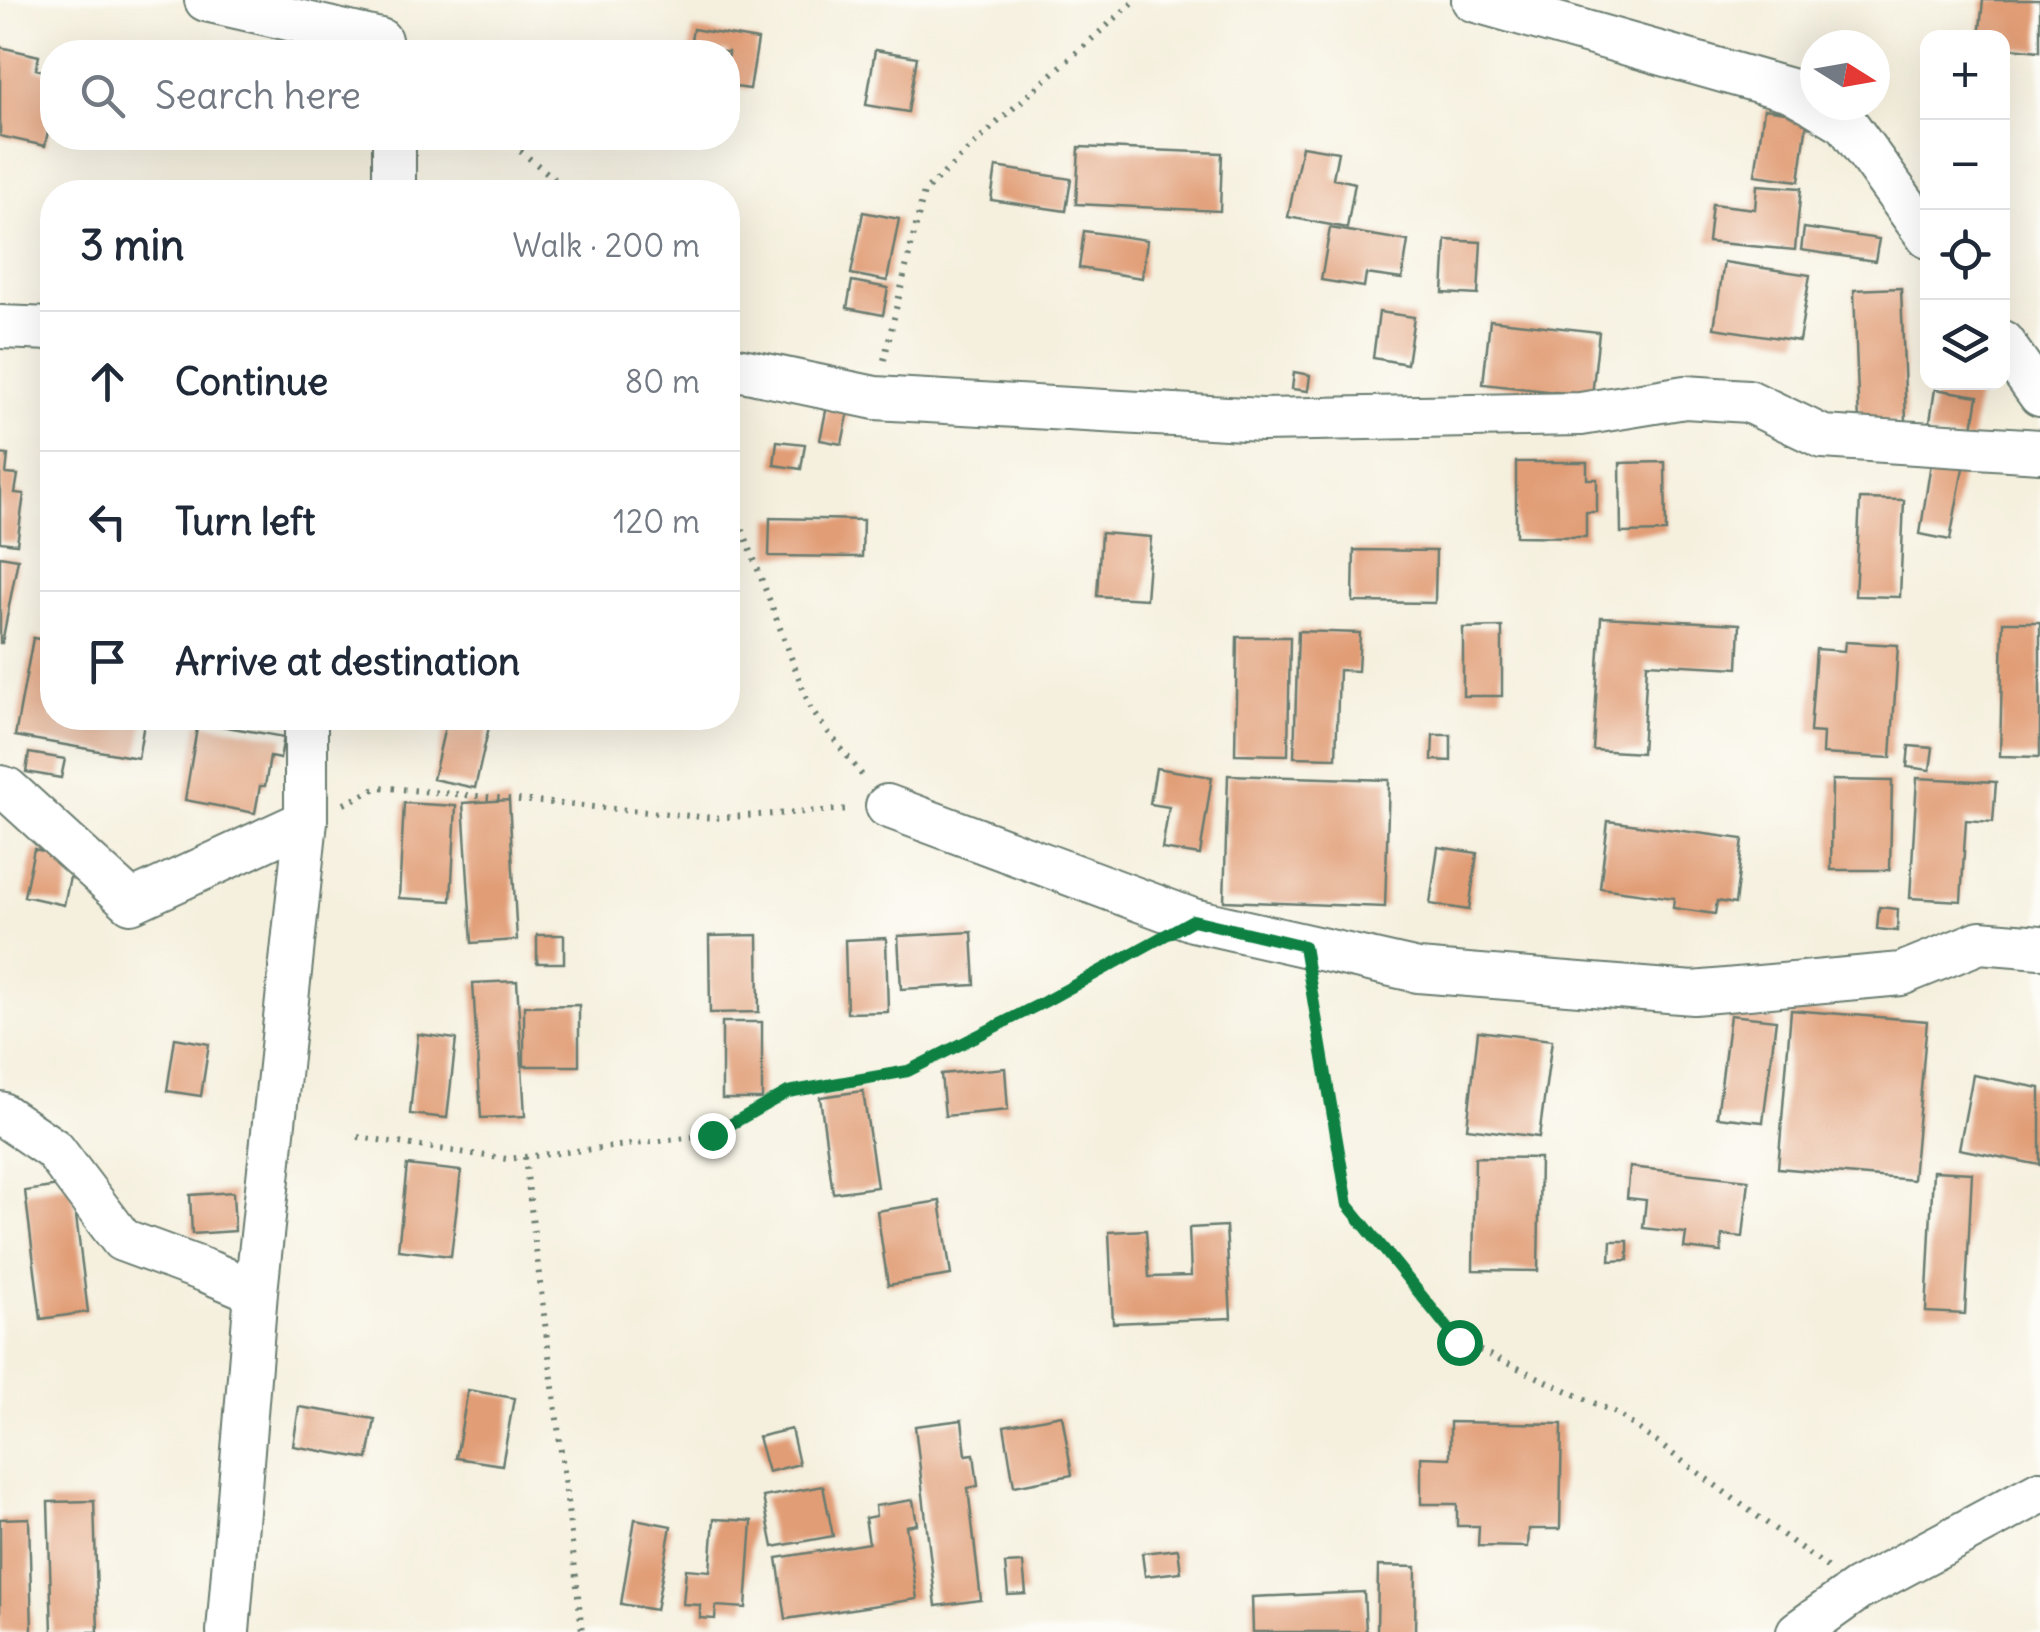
<!DOCTYPE html>
<html lang="en">
<head>
<meta charset="utf-8">
<style>
	:root { --surface:#fff; --page:#f6f6f7; --text:#1f2937; --muted:#747a83; --line:#e0e1e3 }
	body { margin:0; font-family:Delius,sans-serif; background:var(--page); color:var(--text) }
	.controls { position:absolute; right:30px; top:30px; display:grid; overflow:hidden; border-radius:20px; box-shadow:0 10px 40px #0002 }
	.controls button { width:90px; height:90px; display:grid; place-items:center; padding:0; border:0; border-bottom:2px solid var(--line); background:var(--surface); color:var(--text); font:50px sans-serif }
	.compass { position:absolute; left:1800px; top:30px; width:90px; height:90px; border-radius:50%; background:var(--surface); box-shadow:0 10px 40px #0002; rotate:101deg }
	.stop { position:absolute; width:30px; height:30px; margin:-22px; border:8px solid #0b8043; border-radius:50%; background:#fff }
	.stop.end { background:#0b8043; border-color:#fff; box-shadow:0 2px 10px #0008 }
	.list { margin:0; padding:0; list-style:none }
	h2 { display:flex; justify-content:space-between; align-items:center; height:130px; margin:0; padding:0 40px; font-size:42px }
	h2 small { font-size:32px; font-weight:400; color:var(--muted) }
	.list li { display:grid; grid-template-columns:65px 1fr auto; gap:30px; align-items:center; box-sizing:border-box; height:140px; padding:0 40px; border-top:2px solid var(--line) }
	.list b { display:block; font-size:38px; white-space:nowrap }
	.list em { font-size:32px; font-style:normal; color:var(--muted) }
	.icon { flex:none; width:55px; height:55px; fill:none; stroke:currentColor; stroke-width:2; stroke-linecap:round; stroke-linejoin:round }
	.map { position:relative; flex:none; width:2040px; height:1632px; overflow:hidden }
	.search { position:absolute; background:var(--surface); box-shadow:0 10px 40px #0002; left:40px; top:40px; width:700px; height:110px; display:flex; align-items:center; gap:25px; box-sizing:border-box; padding:0 35px; border-radius:40px; color:var(--muted); font-size:38px }
	.panel { position:absolute; background:var(--surface); box-shadow:0 10px 40px #0002; left:40px; top:180px; width:700px; height:550px; border-radius:40px }
	.map>svg:first-child { display:block }
	.building { fill:#e19d76 }
	.lines { fill:none; stroke-linecap:round; stroke-linejoin:round }
	.street-casing { stroke:#6a7c70; stroke-width:46 }
	.path { stroke:#6a7c70; stroke-width:6; stroke-dasharray:2.5 8; stroke-linecap:butt }
	.street { stroke:#fff; stroke-width:42 }
	.route { stroke:#0b8043; stroke-width:12 }
</style>
</head>
<body>
<div class="map">
<svg width="2040" height="1632" viewBox="0 0 2040 1632">
	<rect width="100%" height="100%" fill="#fdfcf7"/>
	<filter id="ink" filterUnits="userSpaceOnUse"><feTurbulence type="fractalNoise" baseFrequency=".01" numOctaves="2"/><feDisplacementMap in="SourceGraphic" scale="20" xChannelSelector="R" yChannelSelector="G"/><feConvolveMatrix kernelMatrix="1 2 1 2 8 2 1 2 1" color-interpolation-filters="sRGB"/></filter>
	<filter id="wash" filterUnits="userSpaceOnUse"><feTurbulence type="fractalNoise" baseFrequency=".0048" numOctaves="4" result="noise"/><feDisplacementMap in="SourceGraphic" scale="40" xChannelSelector="R" yChannelSelector="G"/><feGaussianBlur stdDeviation="2.25" result="paint"/><feColorMatrix in="noise" values="0 0 0 0 0 0 0 0 0 0 0 0 0 0 0 0 0 1.4 0 .05"/><feComposite in="paint" operator="in"/></filter>
	<g filter="url(#wash)">
		<rect width="100%" height="100%" fill="#f5f0de"/>
		<g id="blocks">
			<path class="building" d="M1983 0H2040V51L2002 47V38H1979Z
				M693 29 758 40 750 89 728 86V52H689Z
				M0 47 39 56 36 69 52 73V111L45 146 0 136Z
				M875 50 917 57 908 112 866 105Z
				M1764 109 1808 115 1799 181 1755 175Z
				M1302 146 1338 152 1333 178 1355 183 1347 228 1288 217Z
				M1079 147 1222 153 1220 211 1076 204Z
				M996 167 1071 179 1066 211 991 200Z
				M1757 185 1801 188 1795 250 1708 242 1712 204 1755 209Z
				M863 212 899 219 887 281 851 274Z
				M1330 228 1408 241 1402 279 1366 274 1364 287 1321 280Z
				M1804 228 1879 239 1875 261 1801 250Z
				M1084 231 1147 240 1142 278 1079 268Z
				M1446 240 1481 242 1478 295 1443 293Z
				M1724 262 1810 275 1799 341 1714 328Z
				M852 281 888 288 883 315 847 308Z
				M1901 288 1906 421 1859 424 1854 290Z
				M1379 312 1414 317 1407 364 1373 358Z
				M1490 320 1599 332 1592 396 1483 384Z
				M1294 372 1310 375 1308 391 1292 389Z
				M1935 389 1978 396 1971 441 1928 434Z
				M827 406 849 410 842 444 820 440Z
				M777 441 805 444 801 469 774 465Z
				M0 454 8 455 6 474 18 475 15 493 24 494 17 544 0 542Z
				M1516 462H1587V479H1597V512H1586V537L1516 536Z
				M1665 462 1666 532 1621 533 1620 463Z
				M1931 463 1963 468 1950 540 1920 534Z
				M1860 499 1904 500 1900 597 1855 596Z
				M770 518 863 520 862 557 769 556Z
				M1101 533 1151 537 1146 599 1097 596Z
				M1354 550 1436 551 1435 603 1353 602Z
				M0 556 18 559 2 643H0Z
				M1601 617 1740 624 1738 668 1647 663 1642 753 1593 750Z
				M2003 622H2040V757L2000 756Z
				M1502 627V696H1463V628Z
				M1298 631 1360 633 1358 671 1339 670 1336 758 1294 757Z
				M1237 637H1290L1288 755 1235 754Z
				M33 638 52 641V718H145L138 758 15 736Z
				M1845 642 1898 645 1891 758 1822 754 1823 733 1810 732 1816 649 1844 651Z
				M349 718H374L373 724 349 720Z
				M447 718H491L475 788 433 779Z
				M198 722 284 737 280 759 270 757 265 786H260L255 813 185 800Z
				M1433 735H1451V761L1432 760Z
				M1909 746 1933 748 1930 770 1907 767Z
				M29 753 65 759 61 778 26 772Z
				M1156 768 1212 777 1200 855 1162 849 1169 807 1150 804Z
				M1228 775 1389 780 1385 907 1224 901Z
				M1917 778 1996 782 1993 822 1966 820 1961 901 1910 898Z
				M1832 780 1892 781 1890 870H1831Z
				M509 800 517 940 472 943 463 803Z
				M404 803 456 806 451 901 399 898Z
				M1608 821 1743 839 1735 904 1717 901 1715 914 1673 908 1674 898 1600 888Z
				M1438 847 1477 853 1469 910 1430 904Z
				M34 849 74 858 64 905 24 896Z
				M1879 907 1898 909 1897 931 1877 929Z
				M972 932 975 985 901 989 898 936Z
				M537 935H564V963H537Z
				M758 935 759 1012 710 1013 709 936Z
				M886 938 888 1012 847 1013 845 940Z
				M517 981 525 1116 481 1118 473 983Z
				M579 1005V1066H524V1006Z
				M1791 1010 1927 1021 1913 1180 1778 1168Z
				M1730 1015 1776 1020 1763 1122 1717 1117Z
				M722 1022H762V1099H722Z
				M1478 1031 1552 1040 1539 1137 1467 1128Z
				M418 1034 456 1039 447 1118 410 1114Z
				M175 1038 209 1044 201 1096 167 1091Z
				M1005 1068 1008 1110 945 1116 941 1074Z
				M1973 1075 2040 1088V1165L1959 1149Z
				M863 1091 877 1187 833 1193 820 1097Z
				M1475 1157 1540 1158 1538 1271 1473 1270Z
				M407 1165 461 1171 451 1256 398 1250Z
				M1630 1167 1749 1180 1743 1237 1722 1235 1721 1252 1684 1248 1686 1233 1643 1228 1646 1200 1627 1198Z
				M1933 1171 1972 1173 1965 1314 1926 1312Z
				M72 1184 88 1312 41 1319 25 1191Z
				M233 1192 235 1231 192 1234 190 1195Z
				M940 1201 951 1275 888 1285 877 1211Z
				M1226 1226 1231 1318 1113 1323 1109 1232 1146 1230 1149 1277 1191 1276 1189 1228Z
				M1611 1241H1628V1260L1610 1261Z
				M468 1390 514 1398 502 1465 456 1458Z
				M299 1407 375 1419 368 1459 293 1446Z
				M1062 1415 1072 1475 1014 1486 1004 1426Z
				M962 1420 966 1455 974 1454 978 1486 968 1488 981 1600 936 1606 915 1426Z
				M1450 1422 1562 1424 1560 1529H1529L1528 1547 1478 1546 1479 1526H1457V1504H1421V1457L1450 1458Z
				M791 1429 799 1464 768 1472 758 1437Z
				M823 1486 833 1536 773 1547 763 1497Z
				M913 1500 917 1524 906 1526 917 1599 786 1619 777 1558 869 1543 865 1518 876 1516 875 1506Z
				M94 1501 98 1632H52L48 1502Z
				M29 1518 32 1632H0V1519Z
				M635 1519 671 1526 656 1610 621 1604Z
				M714 1519 752 1521 746 1608 716 1606 715 1619 700 1618V1605L683 1604 686 1569 710 1571Z
				M1178 1549 1181 1572 1145 1576 1142 1553Z
				M1023 1563 1026 1594 1008 1595 1005 1564Z
				M1378 1566 1416 1567 1415 1632H1377Z
				M1364 1592 1366 1632H1253L1252 1597Z"/>
		</g>
	</g>
	<g filter="url(#ink)">
		<use href="#blocks" fill-opacity="0" stroke="#6a7c70" stroke-width="2.5"/>
		<g class="lines">
			<g class="street-casing">
				<path id="street" d="M206 0 380 40 382 52
					M1473 0 1790 90 1815 104
					M1816 105 1846 123 1928 237
					M394 138V192
					M0 327 52 329
					M2002 342 2040 395
					M728 367 875 398 1262 420 1581 414 1685 397 1748 401 1823 437 2040 451
					M0 787 7 789 131 902 306 821
					M887 806 1193 920 1418 971 1693 993 1901 974 1980 942 2040 947
					M0 1113 54 1150 122 1240 209 1272 256 1292
					M228 1632 256 1292 306 821V718
					M1798 1632 1857 1590 2040 1492"/>
			</g>
			<path class="path" d="M504 138 571 192
				M884 360 924 192 1000 120 1136 0
				M728 479 738 517 811 710 865 779
				M344 804 379 787 713 818 851 809
				M1311 986 1348 1205 1459 1341 1618 1414 1828 1568
				M358 1137 507 1159 712 1135 787 1092 908 1071 1044 1002 1148 944
				M525 1157C543 1315 565 1473 582 1632"/>
			<use href="#street" class="street"/>
		</g>
	</g>
	<g class="lines" filter="url(#ink)">
		<path class="route" d="M712 1135 788 1092 908 1071 1044 1002 1193 920 1304 946 1348 1205 1459 1342"/>
	</g>
</svg>
<div class="controls">
<button>+</button>
<button>−</button>
<button><svg class="icon" aria-label="locate" viewBox="0 0 24 24"><circle cx="12" cy="12" r="6"/><path d="M12 2v4M12 18v4M2 12h4M18 12h4"/></svg></button>
<button><svg class="icon" aria-label="layers" viewBox="0 0 24 24"><path d="M12 4l9 5-9 5-9-5zM3 14l9 5 9-5"/></svg></button>
</div>
<svg class="compass" viewBox="-18 -18 36 36"><path d="M0-13l5 13h-10z" fill="#e53935"/><path d="M0 13l5-13h-10z" fill="#747a83"/></svg>
<div class="stop" style="left:1459px;top:1342px"></div>
<div class="stop end" style="left:712px;top:1135px"></div>
<div class="search"><svg class="icon" aria-label="search" viewBox="0 0 24 24"><circle cx="10" cy="10" r="6"/><path d="M15 15l6 6"/></svg>Search here</div>
<section class="panel">
<h2>3 min<small>Walk · 200 m</small></h2>
<ul class="list">
<li><svg class="icon" aria-label="ahead" viewBox="0 0 24 24"><path d="M12 20V5M6 11l6-6 6 6"/></svg><div><b>Continue</b></div><em>80 m</em></li>
<li><svg class="icon" aria-label="left" viewBox="0 0 24 24"><path d="M17 20v-9H6M10 6l-5 5 5 5"/></svg><div><b>Turn left</b></div><em>120 m</em></li>
<li><svg class="icon" aria-label="arrive" viewBox="0 0 24 24"><path d="M6 21V4h12l-3 4 3 4H6"/></svg><div><b>Arrive at destination</b></div></li>
</ul>
</section>
</div>
</body>
</html>
